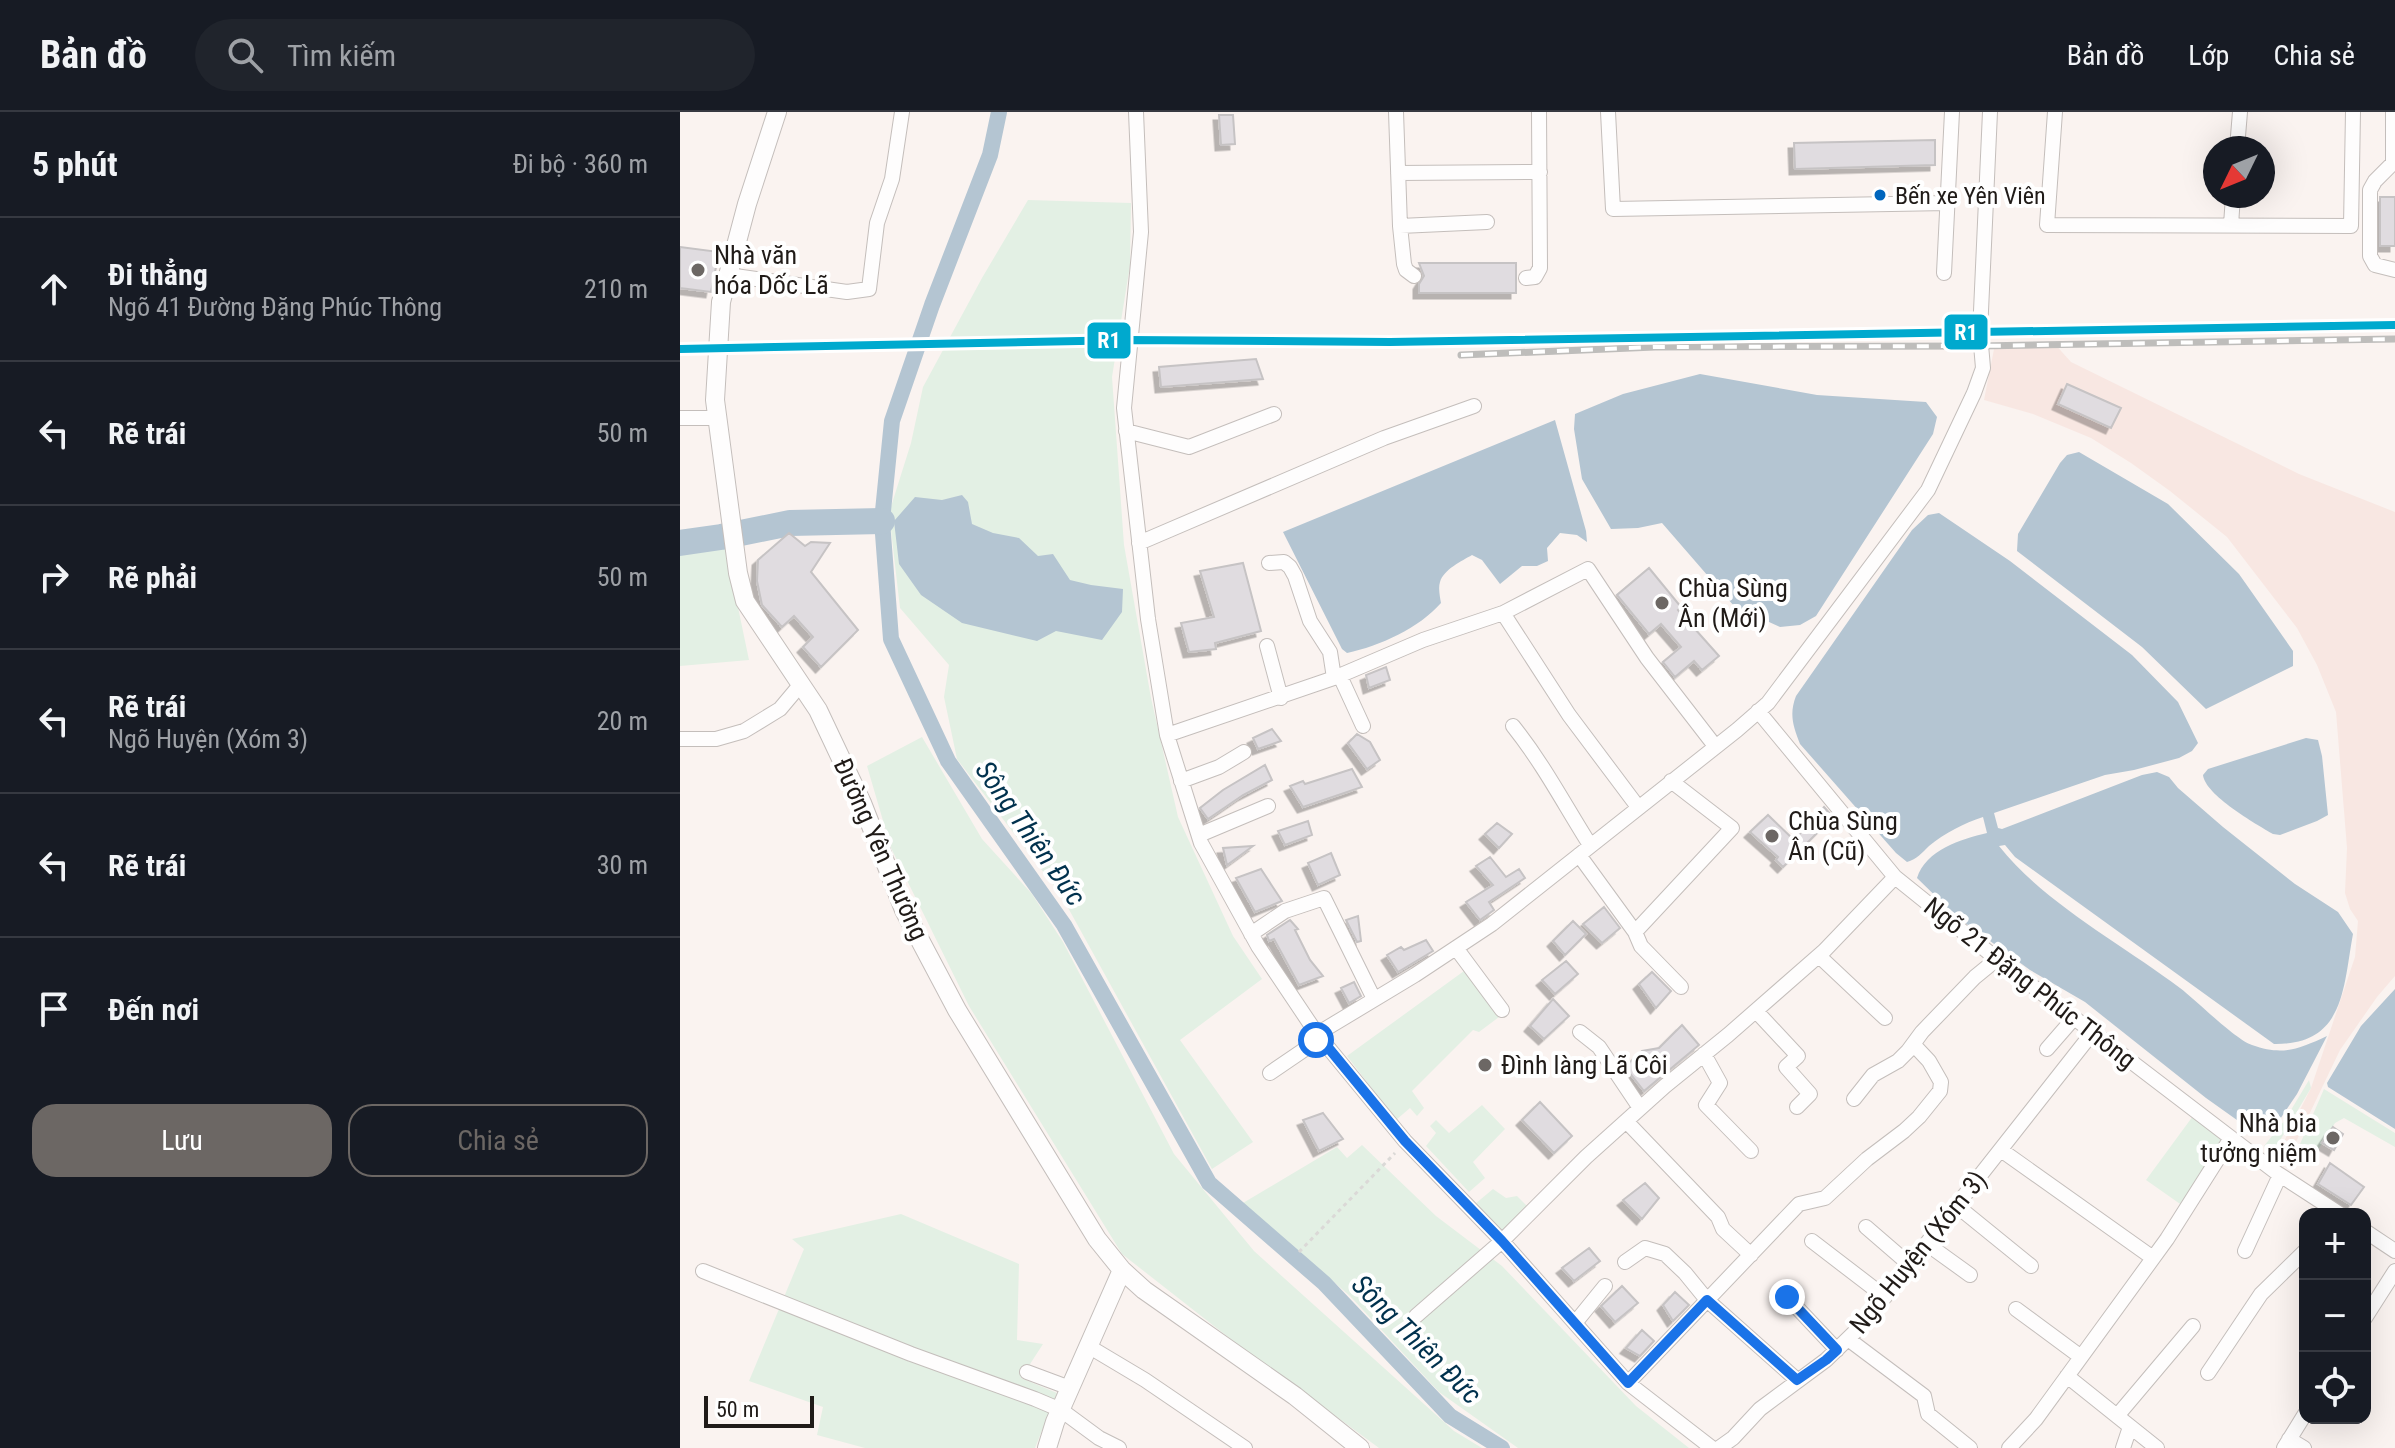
<!DOCTYPE html>
<html lang="vi">
<head>
<meta charset="utf-8">
<style>
	:root { --surface:#171b24; --page:#20242c; --text:#f1f3f6; --muted:#9ea1a6; --line:#363941; --accent:#6c6764 }
	body { margin:0; font-family:"Roboto Condensed",sans-serif; background:var(--page); color:var(--text) }
	.controls { position:absolute; right:24px; bottom:24px; display:grid; overflow:hidden; border-radius:16px; box-shadow:0 8px 32px #0002 }
	.controls button { width:72px; height:72px; display:grid; place-items:center; padding:0; border:0; border-bottom:2px solid var(--line); background:var(--surface); color:var(--text); font:40px sans-serif }
	.compass { position:absolute; left:1523px; top:24px; width:72px; height:72px; border-radius:50%; background:var(--surface); box-shadow:0 8px 32px #0002; rotate:227deg }
	.scale { position:absolute; left:24px; bottom:20px; width:110px; box-sizing:border-box; padding-left:8px; border:4px solid #201b18; border-top:0; font-size:22px; line-height:28px; white-space:nowrap; color:#201b18; -webkit-text-stroke:6px #fff; paint-order:stroke }
	.stop { position:absolute; width:24px; height:24px; margin:-18px; border:6px solid #1a73e8; border-radius:50%; background:#fff }
	.stop.end { background:#1a73e8; border-color:#fff; box-shadow:0 2px 8px #0008 }
	.list { margin:0; padding:0; list-style:none }
	h2 { display:flex; justify-content:space-between; align-items:center; height:104px; margin:0; padding:0 32px; font-size:34px }
	h2 small { font-size:26px; font-weight:400; color:var(--muted) }
	.list li { display:grid; grid-template-columns:52px 1fr auto; gap:24px; align-items:center; box-sizing:border-box; height:144px; padding:0 32px; border-top:2px solid var(--line) }
	.list b { display:block; font-size:30px; white-space:nowrap }
	.list p { margin:0; font-size:26px; white-space:nowrap; color:var(--muted) }
	.list em { font-size:26px; font-style:normal; color:var(--muted) }
	.actions { display:flex; gap:16px; padding:24px 32px }
	.actions a { flex:1; padding:18px 0; border:2px solid var(--accent); border-radius:24px; text-align:center; font-size:28px; color:var(--accent) }
	.actions .main { background:var(--accent); color:#fff }
	.icon { flex:none; width:44px; height:44px; fill:none; stroke:currentColor; stroke-width:2; stroke-linecap:round; stroke-linejoin:round }
	.map { position:relative; flex:none; width:1715px; height:1336px; overflow:hidden }
	header { display:flex; align-items:center; gap:48px; box-sizing:border-box; height:112px; padding:0 40px; background:var(--surface); border-bottom:2px solid var(--line) }
	header strong { font-size:38px }
	nav { display:flex; gap:44px; margin-inline-start:auto; font-size:28px }
	.search { width:560px; height:72px; background:var(--page); display:flex; align-items:center; gap:20px; box-sizing:border-box; padding:0 28px; border-radius:44px; color:var(--muted); font-size:30px }
	main { display:flex }
	aside { flex:1; background:var(--surface) }
	.map>svg:first-child { display:block }
	.industrial { fill:#f8e7e2 }
	.green { fill:#e3f0e4 }
	.water { fill:#b4c5d2 }
	.lines { fill:none; stroke-linecap:round; stroke-linejoin:round }
	.canal { stroke:#b4c5d2; stroke-width:16 }
	.river { stroke:#b4c5d2; stroke-width:26 }
	.building { fill:#e0dce0; stroke:#c6c3c4; stroke-width:2; filter:url(#shadow) }
	.minor-casing { stroke:#c4bebb; stroke-width:16 }
	.major-casing { stroke:#c4bebb; stroke-width:20 }
	.path { stroke:#dbd9d7; stroke-width:3; stroke-dasharray:4 4; stroke-linecap:butt }
	.minor { stroke:#fefdfd; stroke-width:14 }
	.major { stroke:#fefdfd; stroke-width:18 }
	.rail-casing { stroke:#bebdbb; stroke-width:7 }
	.rail { stroke:#fff; stroke-width:4; stroke-dasharray:12; stroke-linecap:butt }
	.rail-1-casing { stroke:#fff; stroke-width:14 }
	.rail-1 { stroke:#00a9ce; stroke-width:8 }
	.route { stroke:#1a73e8; stroke-width:10 }
	.bus-dot { fill:#0065bd; stroke:#fff; stroke-width:3 }
	.poi-dot { fill:#6c6764; stroke:#fff; stroke-width:3 }
	.labels { text-anchor:middle; stroke-width:8; stroke-linejoin:round; paint-order:stroke }
	.bus-label { font-size:24px; fill:#201b18; stroke:#fff; text-anchor:start }
	.poi-label { font-size:26px; fill:#201b18; stroke:#fff; text-anchor:start }
	.street-label { font-size:26px; fill:#201b18; stroke:#fff }
	.water-label { font-size:28px; font-style:italic; fill:#00314d; stroke:#fff }
	.line-badge { stroke:#fff; stroke-width:3 }
	.badge-label { font-size:22px; text-anchor:middle; font-weight:bold; fill:#fff }
</style>
</head>
<body>
<header>
<strong>Bản đồ</strong>
<div class="search"><svg class="icon" aria-label="search" viewBox="0 0 24 24"><circle cx="10" cy="10" r="6"/><path d="M15 15l6 6"/></svg>Tìm kiếm</div>
<nav><a>Bản đồ</a><a>Lớp</a><a>Chia sẻ</a></nav>
</header>
<main>
<aside>
<h2>5 phút<small>Đi bộ · 360 m</small></h2>
<ul class="list">
<li><svg class="icon" aria-label="ahead" viewBox="0 0 24 24"><path d="M12 20V5M6 11l6-6 6 6"/></svg><div><b>Đi thẳng</b><p>Ngõ 41 Đường Đặng Phúc Thông</p></div><em>210 m</em></li>
<li><svg class="icon" aria-label="left" viewBox="0 0 24 24"><path d="M17 20v-9H6M10 6l-5 5 5 5"/></svg><div><b>Rẽ trái</b></div><em>50 m</em></li>
<li><svg class="icon" aria-label="right" viewBox="0 0 24 24"><path d="M7 20v-9h11M14 6l5 5-5 5"/></svg><div><b>Rẽ phải</b></div><em>50 m</em></li>
<li><svg class="icon" aria-label="left" viewBox="0 0 24 24"><path d="M17 20v-9H6M10 6l-5 5 5 5"/></svg><div><b>Rẽ trái</b><p>Ngõ Huyện (Xóm 3)</p></div><em>20 m</em></li>
<li><svg class="icon" aria-label="left" viewBox="0 0 24 24"><path d="M17 20v-9H6M10 6l-5 5 5 5"/></svg><div><b>Rẽ trái</b></div><em>30 m</em></li>
<li><svg class="icon" aria-label="arrive" viewBox="0 0 24 24"><path d="M6 21V4h12l-3 4 3 4H6"/></svg><div><b>Đến nơi</b></div></li>
</ul>
<div class="actions"><a class="main">Lưu</a><a>Chia sẻ</a></div>
</aside>
<div class="map">
<svg width="1715" height="1336" viewBox="0 0 1715 1336">
	<defs>
		<filter id="shadow"><feDropShadow dx="-5.5" dy="5.5" stdDeviation="0" flood-color="#0004"/></filter>
	</defs>
	<rect width="100%" height="100%" fill="#faf3f0"/>
	<path class="industrial" d="M1373 230 1391 250 1619 362 1715 400V864L1697 885 1660 938 1604 1055 1594 1049 1631 976 1675 845 1678 809 1670 797 1665 781 1667 736 1656 600 1637 553 1617 516 1547 425 1490 379 1451 351 1411 326 1353 302 1304 288 1315 232Z"/>
	<path class="green" d="M348 88 451 91 450 153 432 265 444 433 471 586 498 705 553 824 582 867 500 928 573 1030 532 1057 381 783 277 647 264 585 269 553 220 496 209 401 231 331 243 275 302 166Z
		M45 433 69 548 0 554V441Z
		M242 625 302 727 352 782 383 830 494 1042 574 1139 774 1319 802 1336H699L548 1225 442 1142 289 894 211 736 187 654Z
		M784 859 819 905 799 920 793 918 732 979 744 996 737 1004 730 996 716 1008 667 944Z
		M1629 968 1631 976 1593 1040 1584 1034 1605 1008Z
		M1644 977 1715 1021V1035L1664 1006 1655 1011 1633 1046 1617 1039Z
		M802 993 825 1017 793 1050 805 1066 789 1080 746 1034 756 1021 750 1014 756 1008 769 1021Z
		M1513 1004 1547 1027 1503 1094 1466 1068Z
		M682 1033 756 1104 822 1154 956 1294 1009 1336H838L759 1280 670 1184 563 1091 657 1035 667 1046Z
		M813 1077 826 1086 837 1084 850 1097 826 1125 795 1092Z
		M221 1102 339 1152 337 1228 363 1232 341 1266 377 1281 355 1336H185L137 1323 143 1295 69 1269 124 1137 112 1127Z"/>
	<path class="water" d="M1020 262 1137 283 1246 290 1257 305 1253 322 1136 504 1120 513 1100 515 1054 494 982 411 958 416 931 417 902 367 894 317 895 302 943 282Z
		M875 308 906 419 907 430 897 423 880 421 867 436 868 449 857 454H842L820 472 802 448 792 443C782 449 764 457 760 470 758 476 760 485 761 491 739 516 700 534 667 541L662 537 603 420Z
		M1399 340 1488 392 1559 462 1613 539V554L1526 597 1462 535 1337 439 1338 422 1380 351 1387 343Z
		M282 383 288 390 292 412 313 421 339 426 358 444 373 442 390 468 411 473 443 477 442 500 422 528 376 519 357 529 282 511 241 483 219 452 214 409 235 385 262 388Z
		M1259 401 1330 449 1452 543 1498 590 1518 631 1512 639 1499 646 1454 658 1425 663 1314 701 1318 716 1322 717 1462 663 1477 660 1489 665 1498 676 1543 715 1615 772 1658 800 1673 822C1663 876 1665 933 1594 932L1335 745 1325 733 1319 734C1364 791 1442 832 1500 876 1517 889 1556 928 1572 933 1603 944 1619 937 1647 924L1617 982 1590 1022 1578 1023 1526 986 1405 890 1350 858 1277 805 1237 766C1246 738 1281 727 1307 721L1303 705C1284 711 1265 721 1249 734 1242 741 1237 747 1227 750L1216 741 1120 632C1113 614 1109 602 1116 584L1232 418 1248 403Z
		M1626 626 1638 628 1642 644 1648 703 1637 709 1600 723 1593 722C1576 712 1525 683 1523 663L1528 657Z
		M1715 877V1017L1648 975 1647 971 1681 914Z"/>
	<g class="lines">
		<path class="canal" d="M319 0 310 43 252 193 212 309 202 409 211 527 268 649 384 813 529 1071 644 1171 770 1304 822 1336"/>
		<path class="river" d="M0 431 41 425 110 411 202 409"/>
	</g>
	<path class="building" d="M539 3H553L555 32 541 33Z
		M1255 28V53L1115 57 1114 31Z
		M1700 85H1715V134H1700Z
		M0 135 39 140 31 180 0 176Z
		M739 151H836V181H739V172L744 164Z
		M576 247 583 267 481 275 479 255Z
		M1387 272 1441 296 1431 316 1378 292Z
		M109 421 125 434 131 430 150 431 131 460 178 518 141 555 123 535 133 525 114 504 102 515 82 493 77 469 78 448Z
		M563 451 581 519 535 531 536 537 509 540 501 511 534 505 520 459Z
		M969 456 1001 495 998 498 1039 544 1022 558 1014 549 995 565 983 550 1001 535 981 512 969 522 937 483Z
		M706 555 710 568 689 576 686 563Z
		M592 617 601 629 578 637 573 626Z
		M677 622 690 630 700 648 687 657 668 631Z
		M585 653 592 668 563 683 528 707 520 696 543 678Z
		M672 657 682 675 623 695 610 674 623 669 625 672Z
		M1144 695 1153 705 1103 755 1096 748 1098 745 1070 720 1088 703 1114 728Z
		M628 709 632 723 605 733 598 719Z
		M817 711 832 722 819 736 805 722Z
		M573 734 554 748 547 753 543 736Z
		M651 741 660 763 638 773 628 751Z
		M810 745 826 765 839 757 845 766 809 790 814 798 800 808 786 790 813 773 796 754Z
		M581 757 602 789 575 800 556 766Z
		M924 795 940 816 922 831 903 812Z
		M678 804 681 829 677 830 666 808Z
		M610 808 618 817 615 818 630 848 643 864 619 873 594 827 589 829 587 823Z
		M893 809 906 822 885 843 873 829Z
		M746 828 753 839 718 860 707 843 721 835 724 838Z
		M886 849 898 862 875 882 862 868Z
		M972 860 991 879 976 896 959 872Z
		M674 870 681 884 669 891 661 876Z
		M873 887 889 904 864 927 850 914Z
		M1002 913 1019 933 964 979 945 955 962 939 979 936Z
		M860 990 892 1024 874 1041 842 1008Z
		M643 1001 663 1027 639 1039 623 1008Z
		M1653 1015 1663 1022 1654 1038 1642 1031Z
		M1650 1051 1684 1075 1671 1093 1638 1072Z
		M965 1071 979 1086 962 1107 943 1088Z
		M909 1136 920 1149 894 1169 882 1156Z
		M942 1174 958 1191 935 1210 921 1194Z
		M995 1180 1009 1193 993 1209 983 1193Z
		M962 1218 974 1229 960 1244 946 1236Z"/>
	<g class="lines">
		<g class="minor-casing">
			<path id="minor" d="M456 0 461 120 444 296 468 507 487 623 521 731 578 834 637 922 725 1029 822 1129 948 1271 1032 1336
				M716 0 720 114 724 152 726 158 734 164
				M928 0 933 97 1268 91
				M1375 0 1367 113 1671 114 1673 0
				M1713 0V51L1695 69 1690 78V144L1695 153 1715 158
				M1557 36 1560 0
				M718 61 860 60
				M1551 113 1553 84
				M720 114 807 110
				M1264 161 1272 0
				M48 163 167 180 189 177 197 111 212 67 222 0
				M846 166 855 165 860 156 859 0
				M0 306H37
				M446 319 509 335 594 302
				M459 431 704 326 794 294
				M589 451 604 450 610 455 615 464 630 509 650 540 654 566
				M823 501 889 603 958 695
				M587 534 601 586
				M660 564 683 614
				M1078 599 1215 765 1317 847 1597 1061 1660 1102
				M833 614C864 653 884 692 910 733
				M487 623 654 566 743 528 823 501 908 457 967 546 1035 634
				M0 627H36L64 619 100 597 121 572
				M501 669 539 655 564 640
				M519 723 588 694
				M899 743 955 820 961 834 1001 875
				M955 820 1052 716 991 669
				M571 822 605 799 644 786 694 887
				M776 836 822 898
				M1139 844 1205 906
				M1076 899 1118 944 1106 955 1130 982 1117 995
				M900 920 919 935 960 996
				M1367 937 1394 906
				M1024 942 1040 971 1026 993 1071 1039
				M590 961 634 931 637 922 735 863 812 812 1057 618 1088 591 1248 378 1294 281 1303 256 1300 221 1310 0
				M1174 987 1193 963 1218 949 1228 939 1242 920 1295 865 1317 847
				M946 1009 1038 1105 1043 1117 1071 1143
				M1321 1038 1473 1146
				M1277 1094 1351 1154
				M1186 1115 1230 1153
				M1685 1119 1715 1139
				M1132 1129 1205 1185
				M1247 1132 1290 1163
				M1565 1139 1600 1063
				M945 1150 965 1136 985 1142 1005 1161 1027 1188 1117 1268
				M23 1159 231 1242 355 1287 381 1298 419 1326 439 1336
				M1107 1185 1157 1238
				M1336 1197 1401 1245
				M736 1204 822 1129 906 1045 985 974 1048 923 1144 839 1215 765
				M1685 1206 1715 1159
				M895 1211 925 1174
				M1168 1227 1244 1284 1248 1302 1290 1336
				M408 1234 465 1268 565 1336
				M347 1260 390 1276
				M1528 1261 1581 1182 1625 1139
				M1387 1264 1477 1336
				M948 1271 1119 1092 1145 1086 1187 1047 1224 1019 1239 1005 1260 979 1261 970 1249 949 1233 932
				M1437 1304 1513 1214
				M1609 1327 1624 1336
				M1039 1336 1053 1326 1080 1297 1146 1248 1184 1211 1413 920
				M1329 1336 1356 1307 1487 1127 1551 1026
				M1443 1336 1450 1315
				M1604 1336 1625 1302"/>
		</g>
		<g class="major-casing">
			<path id="major" d="M97 0 67 92 41 190 35 288 58 461 65 489 138 598 182 691 224 798 277 898 417 1127 442 1158 464 1178 615 1284 680 1336
				M367 1336 375 1310 442 1158"/>
		</g>
		<path class="path" d="M619 1140 715 1041"/>
		<use href="#minor" class="minor"/>
		<use href="#major" class="major"/>
		<g class="rail-casing">
			<path id="rail" d="M781 243 975 235 1300 234 1715 227"/>
		</g>
		<use href="#rail" class="rail"/>
		<g class="rail-1-casing">
			<path id="rail-1" d="M0 237 450 228 710 230 1715 213"/>
		</g>
		<use href="#rail-1" class="rail-1"/>
	</g>
	<g class="lines">
		<path class="route" d="M636 928 637 922 725 1029 822 1129 948 1271 1027 1188 1117 1268 1146 1248 1157 1238 1107 1185"/>
	</g>
	<circle class="bus-dot" cx="1200" cy="83" r="7"/>
	<g class="poi-dot">
		<circle cx="18" cy="158" r="8"/>
		<circle cx="982" cy="491" r="8"/>
		<circle cx="1092" cy="724" r="8"/>
		<circle cx="805" cy="953" r="8"/>
		<circle cx="1653" cy="1026" r="8"/>
	</g>
	<g class="labels">
		<g class="bus-label">
			<text x="1215" y="92">Bến xe Yên Viên</text>
		</g>
		<g class="poi-label">
			<text x="34" y="152">Nhà văn<tspan x="34" dy="30">hóa Dốc Lã</tspan></text>
			<text x="998" y="485">Chùa Sùng<tspan x="998" dy="30">Ân (Mới)</tspan></text>
			<text x="1108" y="718">Chùa Sùng<tspan x="1108" dy="30">Ân (Cũ)</tspan></text>
			<text x="821" y="962">Đình làng Lã Côi</text>
			<text x="1637" y="1020" text-anchor="end">Nhà bia<tspan x="1637" dy="30">tưởng niệm</tspan></text>
		</g>
		<g class="street-label">
			<text transform="translate(201 737) rotate(66)" y="9">Đường Yên Thường</text>
			<text transform="translate(1350 871) rotate(38)" y="9">Ngõ 21 Đặng Phúc Thông</text>
			<text transform="translate(1238 1140) rotate(-51)" y="9">Ngõ Huyện (Xóm 3)</text>
		</g>
		<g class="water-label">
			<text transform="translate(351 721) rotate(55)" y="10">Sông Thiên Đức</text>
			<text transform="translate(737 1227) rotate(45)" y="10">Sông Thiên Đức</text>
		</g>
	</g>
	<g class="line-badge">
		<rect x="1263" y="201" width="46" height="38" rx="8" fill="#00a9ce"/>
		<rect x="406" y="209" width="46" height="39" rx="8" fill="#00a9ce"/>
	</g>
	<g class="badge-label">
		<text x="1286" y="228">R1</text>
		<text x="429" y="236">R1</text>
	</g>
</svg>
<div class="controls">
<button>+</button>
<button>−</button>
<button><svg class="icon" aria-label="locate" viewBox="0 0 24 24"><circle cx="12" cy="12" r="6"/><path d="M12 2v4M12 18v4M2 12h4M18 12h4"/></svg></button>
</div>
<svg class="compass" viewBox="-18 -18 36 36"><path d="M0-13l5 13h-10z" fill="#e53935"/><path d="M0 13l5-13h-10z" fill="#9ea1a6"/></svg>
<div class="scale">50 m</div>
<div class="stop" style="left:636px;top:928px"></div>
<div class="stop end" style="left:1107px;top:1185px"></div>
</div>
</main>
</body>
</html>
